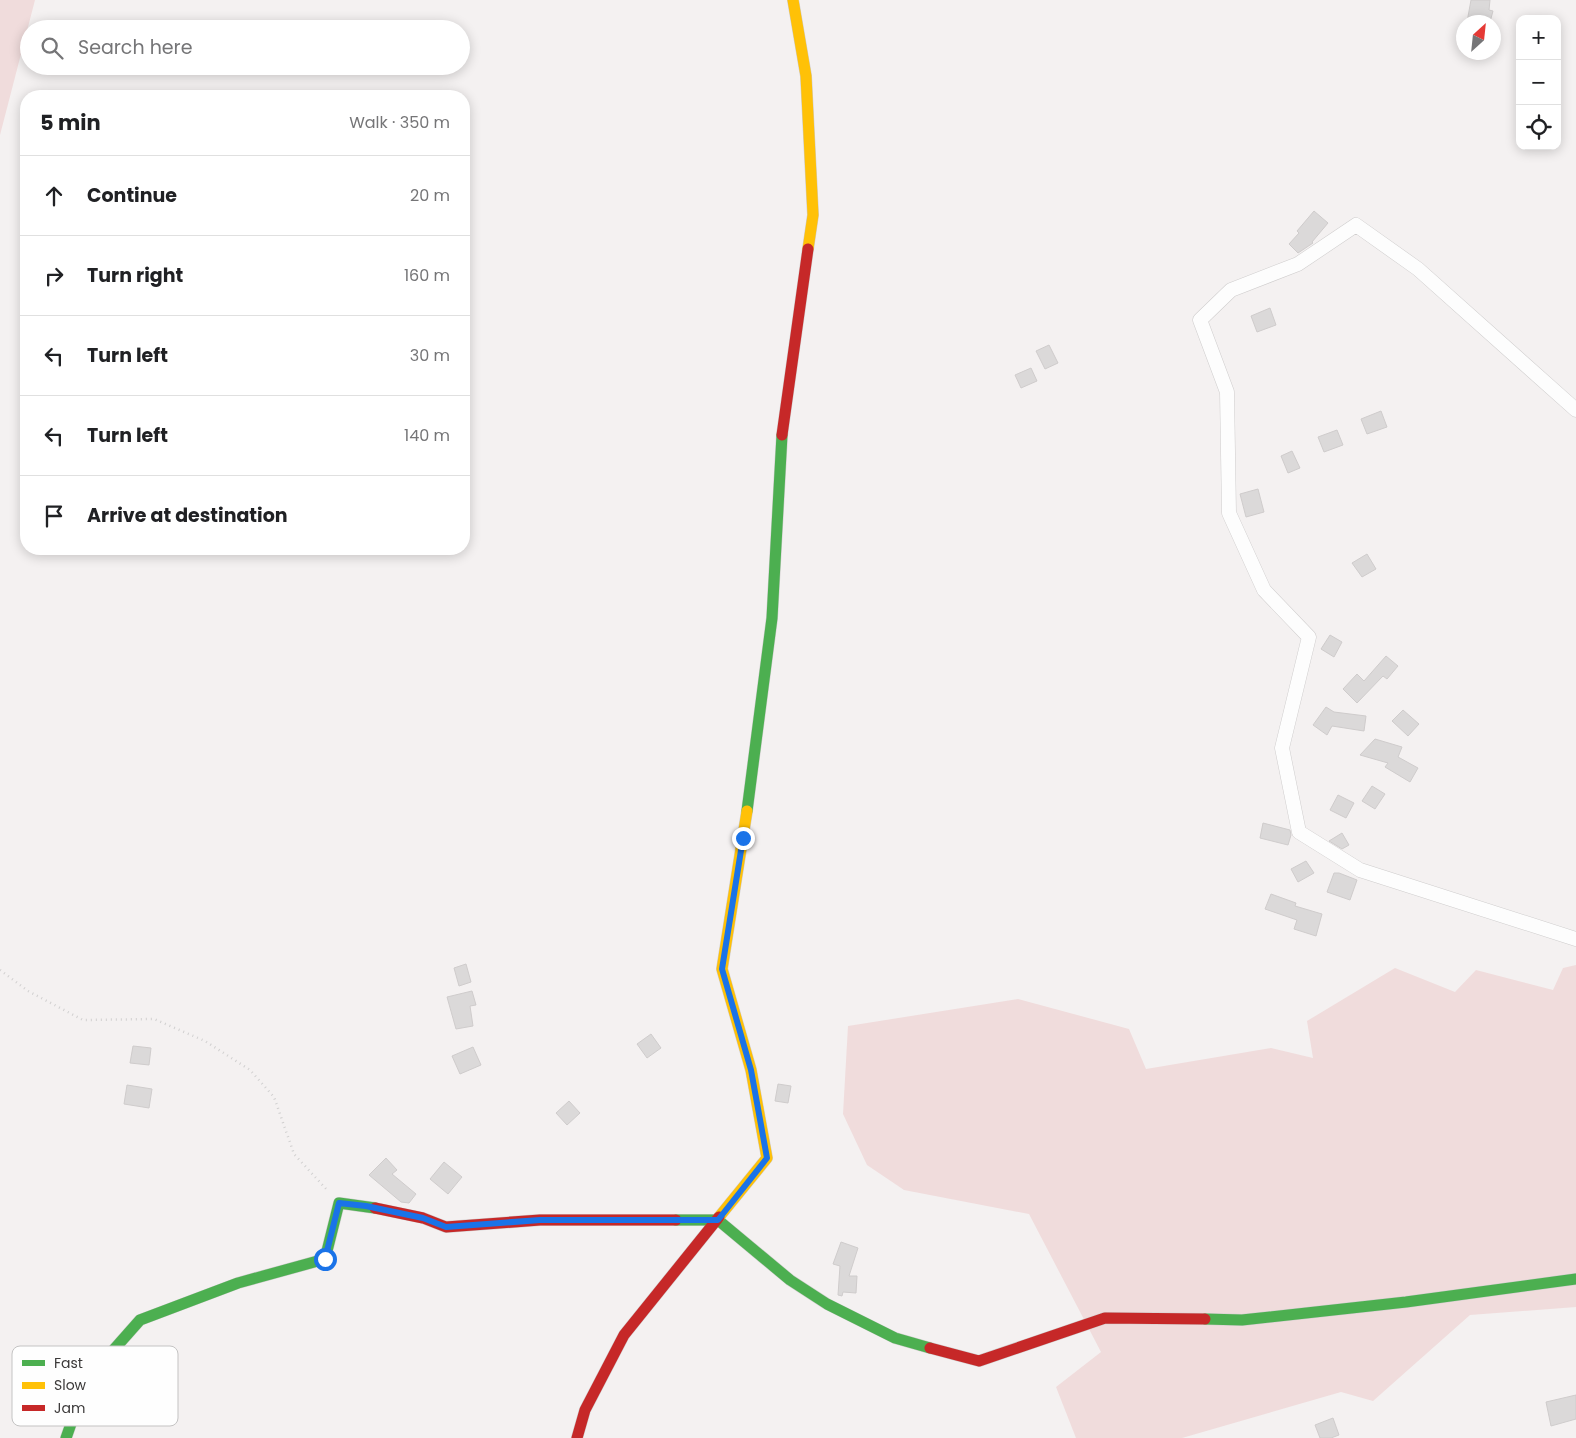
<!DOCTYPE html>
<html lang="en">
<head>
<meta charset="utf-8">
<style>
	:root { --surface:#fff; --page:#f2f2f2; --text:#202124; --muted:#757577; --line:#e0e0e0 }
	body { margin:0; font-family:Poppins,sans-serif; background:var(--page); color:var(--text) }
	.controls { position:absolute; right:15px; top:15px; display:grid; overflow:hidden; border-radius:10px; box-shadow:0 2px 12px #0003 }
	.controls button { width:45px; height:45px; display:grid; place-items:center; padding:0; border:0; border-bottom:1px solid var(--line); background:var(--surface); color:var(--text); font:25px sans-serif }
	.compass { position:absolute; left:1456px; top:15px; width:45px; height:45px; border-radius:50%; background:var(--surface); box-shadow:0 2px 12px #0003; rotate:27deg }
	.stop { position:absolute; width:15px; height:15px; margin:-11px; border:4px solid #1a73e8; border-radius:50%; background:#fff }
	.stop.end { background:#1a73e8; border-color:#fff; box-shadow:0 1px 5px #0008 }
	.list { margin:0; padding:0; list-style:none }
	h2 { display:flex; justify-content:space-between; align-items:center; height:65px; margin:0; padding:0 20px; font-size:21px }
	h2 small { font-size:16px; font-weight:400; color:var(--muted) }
	.list li { display:grid; grid-template-columns:32px 1fr auto; gap:15px; align-items:center; box-sizing:border-box; height:80px; padding:0 20px; border-top:1px solid var(--line) }
	.list b { display:block; font-size:19px; white-space:nowrap }
	.list em { font-size:16px; font-style:normal; color:var(--muted) }
	.icon { flex:none; width:28px; height:28px; fill:none; stroke:currentColor; stroke-width:2; stroke-linecap:round; stroke-linejoin:round }
	.map { position:relative; flex:none; width:1576px; height:1438px; overflow:hidden }
	.search { position:absolute; background:var(--surface); box-shadow:0 2px 12px #0003; left:20px; top:20px; width:450px; height:55px; display:flex; align-items:center; gap:12px; box-sizing:border-box; padding:0 18px; border-radius:28px; color:var(--muted); font-size:19px }
	.panel { position:absolute; background:var(--surface); box-shadow:0 2px 12px #0003; left:20px; top:90px; width:450px; height:465px; border-radius:20px }
	.map>svg:first-child { display:block }
	.green { fill:#f0dcdc }
	.building { fill:#dbd9d9; stroke:#cfcccc }
	.lines { fill:none; stroke-linecap:round; stroke-linejoin:round }
	.street-casing { stroke:#cfcdcd; stroke-width:15 }
	.fast-casing { stroke:#cfcdcd; stroke-width:12 }
	.slow-casing { stroke:#cfcdcd; stroke-width:12 }
	.jam-casing { stroke:#cfcdcd; stroke-width:12 }
	.path { stroke:#d1d0d0; stroke-width:2.5; stroke-dasharray:1 4; stroke-linecap:butt }
	.street { stroke:#fdfdfd; stroke-width:14 }
	.fast { stroke:#4caf50; stroke-width:11 }
	.slow { stroke:#ffc107; stroke-width:11 }
	.jam { stroke:#c62828; stroke-width:11 }
	.route { stroke:#1a73e8; stroke-width:6 }
	.key { fill:#fefefe; stroke:#c4c3c3; stroke-width:1 }
	.key-label { font-size:14px; fill:#3b3939 }
</style>
</head>
<body>
<div class="map">
<svg width="1576" height="1438" viewBox="0 0 1576 1438">
	<rect width="100%" height="100%" fill="#f4f1f1"/>
	<path class="green" d="M0 0H35L0 135Z
		M1576 965V1307L1470 1315 1373 1401 1341 1392 1182 1438H1076L1056 1387 1101 1352 1029 1214 904 1190 867 1165 843 1114 848 1026 1018 999 1129 1029 1146 1069 1271 1048 1313 1058 1307 1021 1395 968 1455 992 1476 970 1553 990 1563 968Z"/>
	<path class="building" d="M1471 0H1490L1489 10 1493 11 1490 22H1467Z
		M1314 211 1328 223 1312 242 1313 243 1298 253 1289 244 1299 233 1297 231Z
		M1270 308 1276 325 1257 332 1251 316Z
		M1049 345 1058 363 1045 369 1036 351Z
		M1031 368 1037 381 1021 388 1015 375Z
		M1381 411 1387 427 1367 434 1361 419Z
		M1337 430 1343 445 1324 452 1318 437Z
		M1292 451 1300 468 1288 473 1281 456Z
		M1258 489 1264 512 1246 517 1240 494Z
		M1367 554 1376 569 1362 577 1352 563Z
		M1330 635 1342 642 1334 657 1321 649Z
		M1386 656 1398 666 1387 679 1383 676 1357 703 1343 689 1357 674 1364 681Z
		M1326 707 1334 712 1366 716 1364 731 1332 726 1327 735 1313 725Z
		M1403 710 1419 724 1408 736 1392 721Z
		M1375 739 1402 747 1398 757 1418 768 1410 782 1385 767 1388 763 1360 755Z
		M1372 786 1385 794 1375 809 1362 801Z
		M1338 795 1354 803 1346 818 1330 810Z
		M1263 823 1290 830 1291 835 1288 845 1260 838Z
		M1342 833 1349 845 1342 849 1329 841Z
		M1306 861 1314 873 1298 882 1291 869Z
		M1334 873H1339L1357 880 1350 900 1327 892Z
		M1271 894 1296 903 1295 906 1322 914 1316 936 1294 929 1297 920 1265 909Z
		M466 964 471 982 459 986 454 968Z
		M472 991 476 1005 470 1006 473 1026 456 1029 447 997Z
		M651 1034 661 1048 647 1058 637 1044Z
		M133 1046 151 1048 149 1065 130 1063Z
		M473 1047 481 1065 460 1074 452 1056Z
		M778 1084 791 1086 788 1103 775 1101Z
		M127 1085 152 1089 149 1108 124 1104Z
		M569 1101 580 1113 567 1125 556 1113Z
		M386 1158 397 1170 392 1174 416 1194 409 1203 401 1202 369 1175Z
		M444 1162 462 1177 448 1194 430 1179Z
		M841 1242 858 1248 849 1276H857L856 1293 843 1292 842 1296 838 1295 840 1266 833 1264Z
		M1576 1395V1419L1551 1426 1546 1402Z
		M1333 1418 1339 1435 1331 1438H1320L1315 1425Z"/>
	<g class="lines">
		<g class="street-casing">
			<path id="street" d="M1576 410 1418 269 1356 225 1298 264 1231 290 1200 320 1227 392 1229 513 1264 590 1309 637 1282 748 1299 832 1360 870 1576 939"/>
		</g>
		<g class="fast-casing">
			<path id="fast" d="M747 811 772 618 782 435
				M676 1220H718L790 1280 827 1304 895 1338 930 1348
				M1205 1319 1242 1320 1406 1302 1576 1279
				M66 1438 86 1381 140 1320 238 1283 325 1259 339 1203 375 1208"/>
		</g>
		<g class="slow-casing">
			<path id="slow" d="M793 0 806 76 813 215 808 249
				M719 1217 767 1158 751 1070 722 969 747 811"/>
		</g>
		<g class="jam-casing">
			<path id="jam" d="M782 435 808 249
				M375 1208 423 1218 446 1227 540 1220H676
				M930 1348 979 1361 1105 1318 1205 1319
				M577 1438 585 1410 624 1335 719 1217"/>
		</g>
		<path class="path" d="M0 970 28 991 83 1020 154 1019 205 1041 250 1070 274 1097 294 1154 328 1191"/>
		<use href="#street" class="street"/>
		<use href="#fast" class="fast"/>
		<use href="#slow" class="slow"/>
		<use href="#jam" class="jam"/>
	</g>
	<g class="lines">
		<path class="route" d="M325 1259 339 1203 366 1206 423 1218 446 1227 540 1220H718L767 1158 751 1070 722 969 743 838"/>
	</g>
	<rect x="12" y="1346" width="166" height="80" rx="8" class="key"/>
	<rect x="22" y="1360" width="23" height="6" fill="#4caf50"/>
	<rect x="22" y="1382" width="23" height="7" fill="#ffc107"/>
	<rect x="22" y="1405" width="23" height="6" fill="#c62828"/>
	<g class="key-label">
		<text x="54" y="1368">Fast</text>
		<text x="54" y="1390">Slow</text>
		<text x="54" y="1413">Jam</text>
	</g>
</svg>
<div class="controls">
<button>+</button>
<button>−</button>
<button><svg class="icon" aria-label="locate" viewBox="0 0 24 24"><circle cx="12" cy="12" r="6"/><path d="M12 2v4M12 18v4M2 12h4M18 12h4"/></svg></button>
</div>
<svg class="compass" viewBox="-18 -18 36 36"><path d="M0-13l5 13h-10z" fill="#e53935"/><path d="M0 13l5-13h-10z" fill="#757577"/></svg>
<div class="stop" style="left:325px;top:1259px"></div>
<div class="stop end" style="left:743px;top:838px"></div>
<div class="search"><svg class="icon" aria-label="search" viewBox="0 0 24 24"><circle cx="10" cy="10" r="6"/><path d="M15 15l6 6"/></svg>Search here</div>
<section class="panel">
<h2>5 min<small>Walk · 350 m</small></h2>
<ul class="list">
<li><svg class="icon" aria-label="ahead" viewBox="0 0 24 24"><path d="M12 20V5M6 11l6-6 6 6"/></svg><div><b>Continue</b></div><em>20 m</em></li>
<li><svg class="icon" aria-label="right" viewBox="0 0 24 24"><path d="M7 20v-9h11M14 6l5 5-5 5"/></svg><div><b>Turn right</b></div><em>160 m</em></li>
<li><svg class="icon" aria-label="left" viewBox="0 0 24 24"><path d="M17 20v-9H6M10 6l-5 5 5 5"/></svg><div><b>Turn left</b></div><em>30 m</em></li>
<li><svg class="icon" aria-label="left" viewBox="0 0 24 24"><path d="M17 20v-9H6M10 6l-5 5 5 5"/></svg><div><b>Turn left</b></div><em>140 m</em></li>
<li><svg class="icon" aria-label="arrive" viewBox="0 0 24 24"><path d="M6 21V4h12l-3 4 3 4H6"/></svg><div><b>Arrive at destination</b></div></li>
</ul>
</section>
</div>
</body>
</html>
